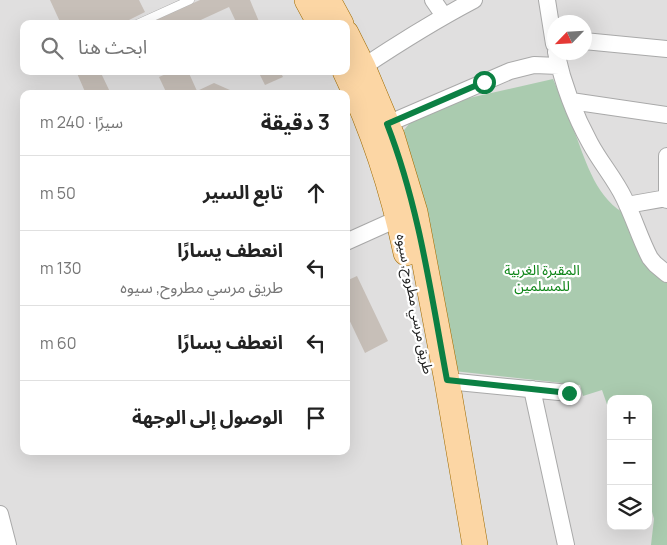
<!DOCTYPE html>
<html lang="ar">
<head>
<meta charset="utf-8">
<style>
	:root { --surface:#fff; --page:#f6f6f6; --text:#222; --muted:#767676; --line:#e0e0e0 }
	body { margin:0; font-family:Manrope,"Noto Sans Arabic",sans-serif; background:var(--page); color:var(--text); direction:rtl }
	.controls { position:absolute; right:15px; bottom:15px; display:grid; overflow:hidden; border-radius:10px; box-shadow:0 5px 20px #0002 }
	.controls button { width:45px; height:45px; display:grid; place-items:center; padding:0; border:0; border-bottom:1px solid var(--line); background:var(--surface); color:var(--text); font:25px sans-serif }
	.compass { position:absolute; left:547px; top:15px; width:45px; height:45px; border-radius:50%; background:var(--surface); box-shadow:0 5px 20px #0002; rotate:245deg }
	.stop { position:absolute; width:15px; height:15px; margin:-11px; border:4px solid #0b8043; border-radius:50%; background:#fff }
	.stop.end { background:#0b8043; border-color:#fff; box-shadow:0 1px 5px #0008 }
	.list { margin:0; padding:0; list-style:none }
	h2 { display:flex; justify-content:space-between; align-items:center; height:65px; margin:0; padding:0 20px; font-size:21px }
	h2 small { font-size:16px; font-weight:400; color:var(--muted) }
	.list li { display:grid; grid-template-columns:32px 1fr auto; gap:15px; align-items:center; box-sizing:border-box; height:75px; padding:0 20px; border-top:1px solid var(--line) }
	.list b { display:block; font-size:19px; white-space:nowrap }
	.list p { margin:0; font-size:16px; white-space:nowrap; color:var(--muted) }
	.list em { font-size:16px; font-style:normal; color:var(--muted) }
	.icon { flex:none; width:28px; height:28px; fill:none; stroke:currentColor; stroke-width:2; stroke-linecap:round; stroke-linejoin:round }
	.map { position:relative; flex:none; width:667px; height:545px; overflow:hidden; direction:ltr }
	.search { position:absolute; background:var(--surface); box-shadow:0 5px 20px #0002; left:20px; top:20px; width:330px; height:55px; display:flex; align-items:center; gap:12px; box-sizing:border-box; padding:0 18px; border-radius:10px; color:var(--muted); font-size:19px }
	.panel { position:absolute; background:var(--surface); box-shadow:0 5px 20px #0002; left:20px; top:90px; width:330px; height:365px; border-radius:10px; direction:rtl }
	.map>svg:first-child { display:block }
	.residential { fill:#e0dfdf; fill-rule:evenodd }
	.cemetery { fill:#aacbaf }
	.building { fill:#c7bfb8 }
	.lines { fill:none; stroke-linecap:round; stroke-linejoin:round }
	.lane-casing { stroke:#a9a9a9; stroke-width:9 }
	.street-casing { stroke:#a9a9a9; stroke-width:18 }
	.primary-casing { stroke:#a06b00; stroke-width:26 }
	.lane { stroke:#fff; stroke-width:8 }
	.street { stroke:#fff; stroke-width:16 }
	.primary { stroke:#fcd6a4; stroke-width:25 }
	.route { stroke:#0b8043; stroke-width:6 }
	.labels { text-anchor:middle; stroke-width:4.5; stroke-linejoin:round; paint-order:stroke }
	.park-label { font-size:14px; fill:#0c8416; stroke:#fff }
	.street-label { font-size:14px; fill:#222; stroke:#fff }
</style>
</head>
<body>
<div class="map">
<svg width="667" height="545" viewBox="0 0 667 545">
	<rect width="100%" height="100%" fill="#f2efe9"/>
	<path class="residential" d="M0 0H667V545H0ZM554 22H584V52H554ZM24 24H346V71H24ZM24 94H346V451H24ZM611 399H648V526H611Z"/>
	<path class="cemetery" d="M553 79C561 97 568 115 575 133 586 162 597 201 628 215L667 280V545H651L654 519 648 497V399H611V416L602 390 583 396 580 385 454 371 401 134 412 120 469 98Z"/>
	<path class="building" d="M50 0H139L145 12 121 24H61Z
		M200 0H250L260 24H237L229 7 192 24H147Z
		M76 71H100L111 94H86Z
		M167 71H188L197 91 214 83 239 94H167L159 77 168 73Z
		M258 71H280L283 77 265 85Z
		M357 276 388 341 365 353 346 313V281Z"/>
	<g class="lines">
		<g class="lane-casing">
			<path id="lane" d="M137 24 190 0"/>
		</g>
		<g class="street-casing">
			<path id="street" d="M433 0 444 16
				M547 0 554 44
				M584 41 667 49
				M556 52C563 84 574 114 590 143 600 162 615 179 624 198 634 218 640 239 650 258L655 264 667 274
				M363 67C399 43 436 20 474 0
				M571 101 667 115
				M387 124 510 71 534 65 559 66
				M667 156V200
				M627 205 667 198
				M346 242 406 215
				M447 381 569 393
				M532 389 566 545
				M0 514 8 545"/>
		</g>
		<g class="primary-casing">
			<path id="primary" d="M307 0 320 24
				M328 0 341 24
				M346 33 363 67 392 136 415 212 447 381 475 545
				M345 71C373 129 393 191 406 253"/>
		</g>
		<use href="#lane" class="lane"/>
		<use href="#street" class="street"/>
		<use href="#primary" class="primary"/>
	</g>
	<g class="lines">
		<path class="route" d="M484 82 387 124C419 206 431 294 447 380L569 393"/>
	</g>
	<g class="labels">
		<g class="park-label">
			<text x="542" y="275">المقبرة الغربية<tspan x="542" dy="16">للمسلمين</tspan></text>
		</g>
		<g class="street-label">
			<text transform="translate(415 304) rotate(79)" y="5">طريق مرسي مطروح, سيوه</text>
		</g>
	</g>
</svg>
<div class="controls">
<button>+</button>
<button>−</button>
<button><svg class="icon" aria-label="layers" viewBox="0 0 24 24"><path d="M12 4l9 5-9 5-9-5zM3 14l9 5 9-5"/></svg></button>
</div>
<svg class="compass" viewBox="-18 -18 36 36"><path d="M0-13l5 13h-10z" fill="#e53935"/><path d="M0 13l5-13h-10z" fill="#767676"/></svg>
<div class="stop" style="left:484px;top:82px"></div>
<div class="stop end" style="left:569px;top:393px"></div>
<div class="search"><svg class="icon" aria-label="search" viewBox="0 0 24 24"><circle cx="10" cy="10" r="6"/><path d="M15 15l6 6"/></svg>ابحث هنا</div>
<section class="panel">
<h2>3 دقيقة<small>سيرًا · 240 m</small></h2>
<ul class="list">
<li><svg class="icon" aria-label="ahead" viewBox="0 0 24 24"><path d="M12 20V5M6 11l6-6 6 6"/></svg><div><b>تابع السير</b></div><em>50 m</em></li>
<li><svg class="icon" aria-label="left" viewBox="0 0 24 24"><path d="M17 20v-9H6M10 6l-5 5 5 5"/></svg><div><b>انعطف يسارًا</b><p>طريق مرسي مطروح, سيوه</p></div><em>130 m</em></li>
<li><svg class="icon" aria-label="left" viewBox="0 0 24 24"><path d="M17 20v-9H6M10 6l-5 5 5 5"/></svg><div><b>انعطف يسارًا</b></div><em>60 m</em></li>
<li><svg class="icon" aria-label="arrive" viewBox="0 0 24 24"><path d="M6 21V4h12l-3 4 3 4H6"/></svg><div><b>الوصول إلى الوجهة</b></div></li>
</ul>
</section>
</div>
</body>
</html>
